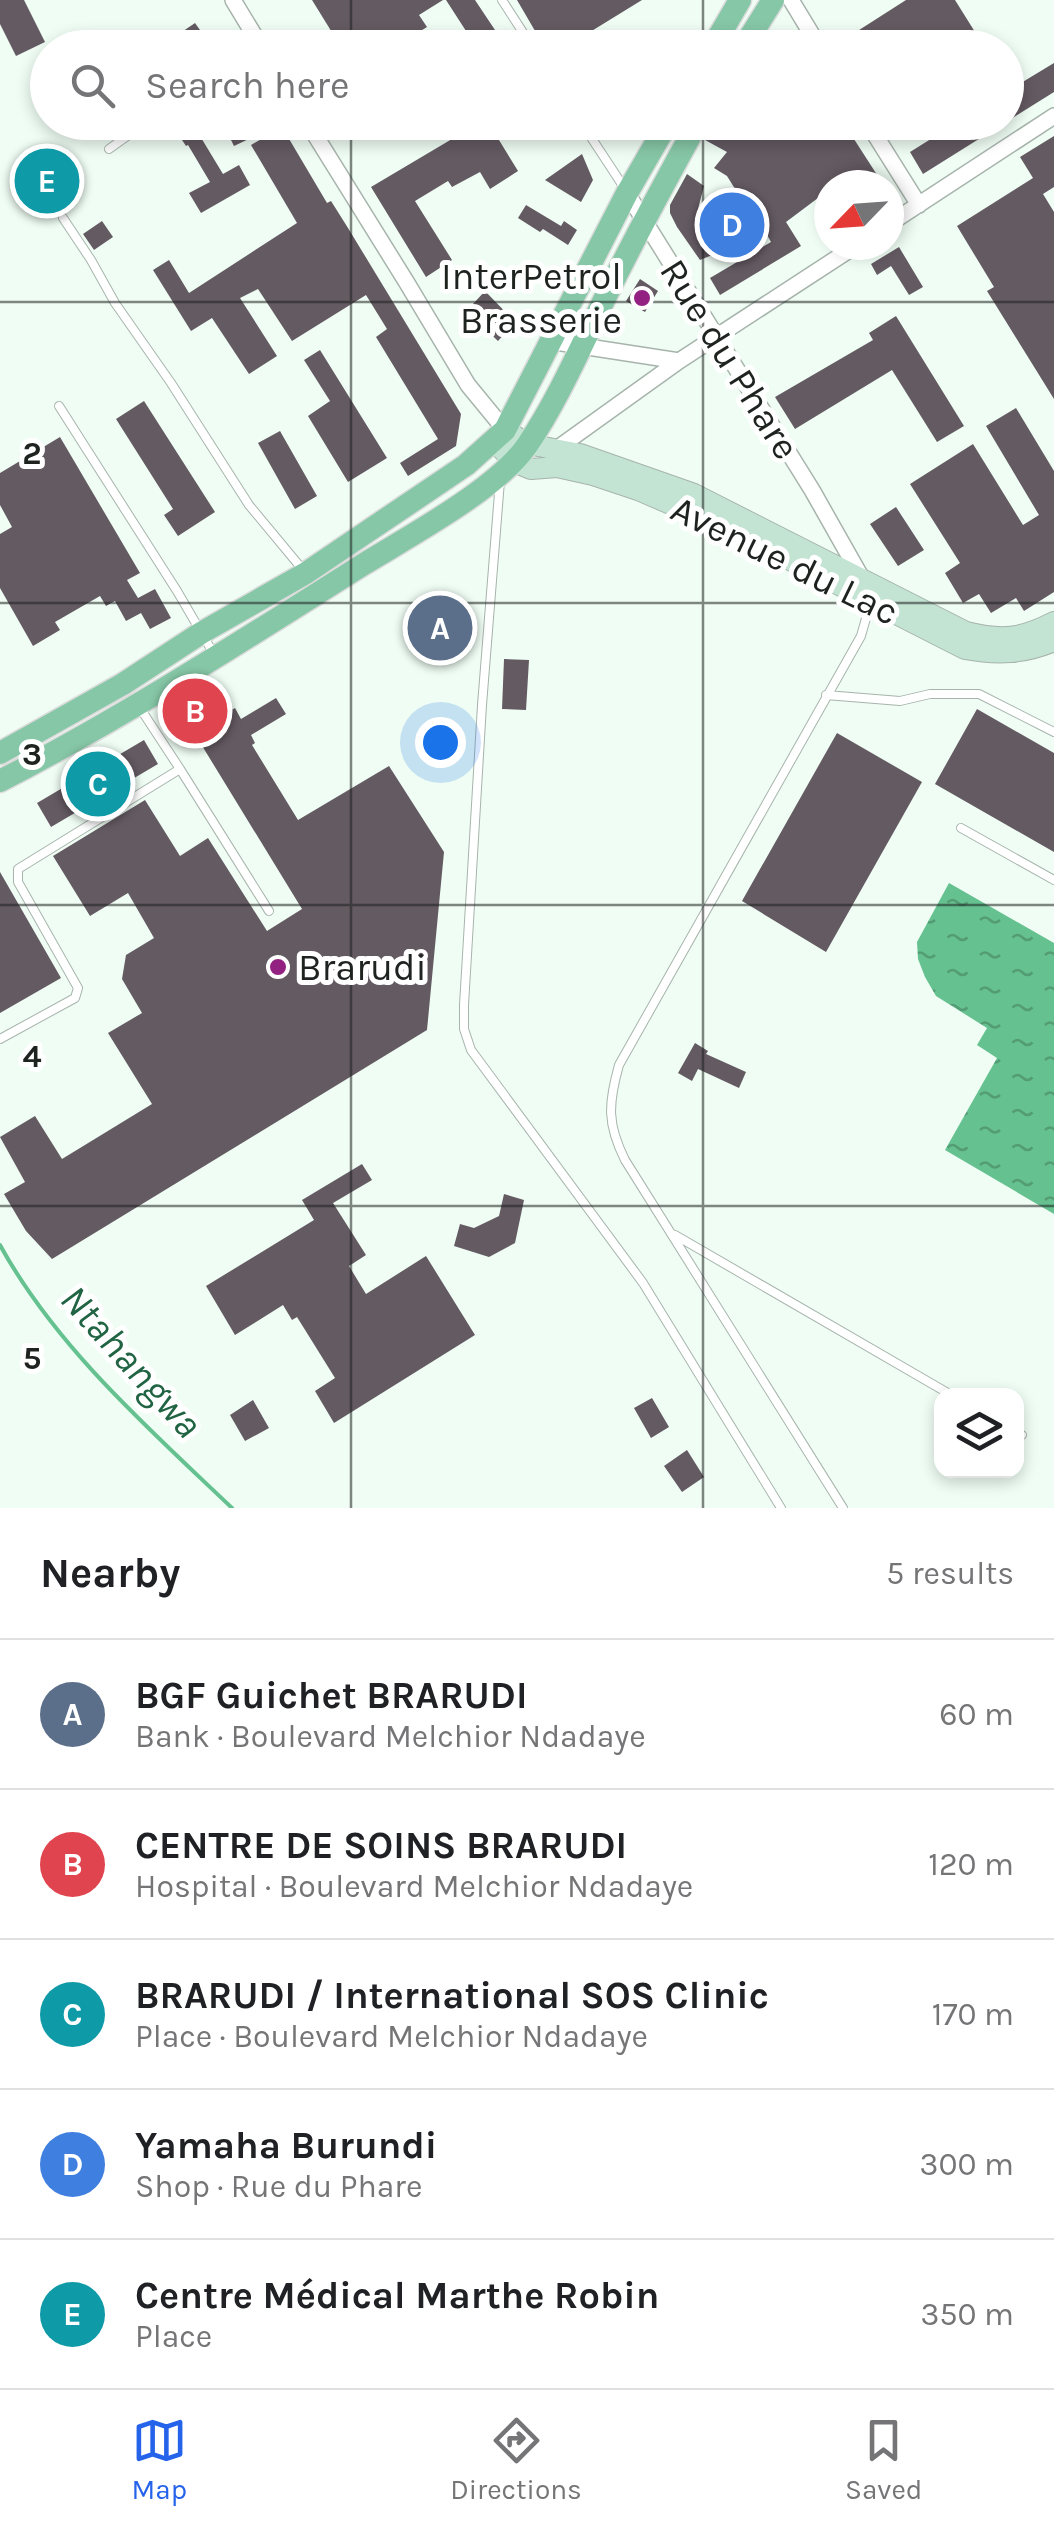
<!DOCTYPE html>
<html lang="en">
<head>
<meta charset="utf-8">
<style>
	:root { --surface:#fff; --page:#f6f6f6; --text:#202124; --muted:#757577; --line:#e0e0e0; --accent:#2563eb }
	body { margin:0; font-family:Karla,sans-serif; background:var(--page); color:var(--text) }
	.controls { position:absolute; right:30px; bottom:30px; display:grid; overflow:hidden; border-radius:20px; box-shadow:0 5px 15px #0003 }
	.controls button { width:90px; height:90px; display:grid; place-items:center; padding:0; border:0; border-bottom:2px solid var(--line); background:var(--surface); color:var(--text); font:50px sans-serif }
	.compass { position:absolute; left:814px; top:170px; width:90px; height:90px; border-radius:50%; background:var(--surface); box-shadow:0 5px 15px #0003; rotate:245deg }
	.you { position:absolute; left:440px; top:742px; width:35px; height:35px; margin:-25px; border:8px solid #fff; border-radius:50%; background:#1a73e8; box-shadow:0 0 0 15px #1a73e833 }
	.badge { display:grid; place-items:center; width:65px; height:65px; border-radius:50%; background:var(--accent); color:#fff; font-size:32px; font-weight:700 }
	.pin { position:absolute; translate:-50% -50%; border:5px solid #fff; box-shadow:0 2px 10px #0006 }
	.list { margin:0; padding:0; list-style:none }
	h2 { display:flex; justify-content:space-between; align-items:center; height:130px; margin:0; padding:0 40px; font-size:42px }
	h2 small { font-size:32px; font-weight:400; color:var(--muted) }
	.list li { display:grid; grid-template-columns:65px 1fr auto; gap:30px; align-items:center; box-sizing:border-box; height:150px; padding:0 40px; border-top:2px solid var(--line) }
	.list b { display:block; font-size:38px; white-space:nowrap }
	.list p { margin:0; font-size:32px; white-space:nowrap; color:var(--muted) }
	.list em { font-size:32px; font-style:normal; color:var(--muted) }
	.icon { flex:none; width:55px; height:55px; fill:none; stroke:currentColor; stroke-width:2; stroke-linecap:round; stroke-linejoin:round }
	.map { position:relative; flex:none; width:1054px; height:1508px; overflow:hidden }
	.search { position:absolute; background:var(--surface); box-shadow:0 5px 15px #0003; left:30px; right:30px; top:30px; height:110px; display:flex; align-items:center; gap:25px; box-sizing:border-box; padding:0 35px; border-radius:55px; color:var(--muted); font-size:38px }
	.sheet { height:880px; background:var(--surface) }
	nav { display:flex; justify-content:space-around; align-items:center; box-sizing:border-box; height:140px; border-top:2px solid var(--line); background:var(--surface); font-size:28px; color:var(--muted) }
	nav a { display:grid; justify-items:center; gap:5px }
	nav .on { color:var(--accent) }
	.map>svg:first-child { display:block }
	.water { fill:url(#water-ripples) }
	.lines { fill:none; stroke-linecap:round; stroke-linejoin:round }
	.stream { stroke:#65c18f; stroke-width:4 }
	.building { fill:#645a62 }
	.service-casing { stroke:#a7b4ac; stroke-width:10 }
	.minor-casing { stroke:#a7b4ac; stroke-width:18 }
	.secondary-casing { stroke:#a7b4ac; stroke-width:22 }
	.primary-casing { stroke:#dbdcdb; stroke-width:25 }
	.service { stroke:#fff; stroke-width:8 }
	.minor { stroke:#fff; stroke-width:15 }
	.secondary { stroke:#c3e3d3; stroke-width:20 }
	.primary { stroke:#86c7a7; stroke-width:22 }
	.grid { fill:none; stroke:#1e2320; stroke-width:2.5; stroke-opacity:0.55 }
	.poi-dot { fill:#922181; stroke:#fff; stroke-width:4 }
	.labels { text-anchor:middle; stroke-width:10; stroke-linejoin:round; paint-order:stroke }
	.poi-label { font-size:38px; fill:#1e2320; stroke:#fff; text-anchor:end }
	.street-label { font-size:38px; fill:#1e2320; stroke:#fff }
	.water-label { font-size:40px; font-style:italic; fill:#216443; stroke:#fff }
	.grid-label { font-size:32px; text-anchor:middle; font-weight:bold; fill:#1e2320; stroke:#fff; stroke-width:10; stroke-linejoin:round; paint-order:stroke }
</style>
</head>
<body>
<div class="map">
<svg width="1054" height="1508" viewBox="0 0 1054 1508">
	<defs>
		<pattern id="water-ripples" width="26" height="14" patternUnits="userSpaceOnUse" patternTransform="scale(2.5)"><rect width="26" height="14" fill="#65c18f"/><path d="M2 4q2-2 4 0t4 0M15 11q2-2 4 0t4 0" fill="none" stroke="#539c74"/></pattern>
	</defs>
	<rect width="100%" height="100%" fill="#effdf4"/>
	<path class="water" d="M949 883 1054 943V1214L945 1150 997 1058 977 1045 987 1028 936 996 925 977 918 959 917 942Z"/>
	<g class="lines">
		<path class="stream" d="M0 1245C56 1347 148 1428 232 1508"/>
	</g>
	<path class="building" d="M0 0H24L45 42 16 56 0 24Z
		M312 0H443L419 15 427 27 393 48H312L333 34Z
		M446 0H475L507 48H477Z
		M517 0H642L590 32 600 48H545Z
		M906 0H955L985 48H831Z
		M195 23 205 37 190 48H184L176 36Z
		M771 32 805 48H761Z
		M1054 63V92L1006 122V92Z
		M170 122H221L200 136 223 174 239 165 250 185 201 213 189 193 210 182 188 145 186 146Z
		M222 122H246L253 137 234 146Z
		M449 122H488L518 171 490 189 480 172 452 187 448 181 415 201 452 260 426 277 371 187 457 136Z
		M713 122H843L881 181 874 185H829V215L818 198 786 222 801 246 720 295 710 278 771 242 766 233 763 234 727 176 714 168 727 152 705 140Z
		M958 122H1006L923 174 910 152Z
		M282 127 327 203 331 201 348 228 461 414 456 446 408 476 400 463 438 439 376 337 387 329 366 295 292 341 258 289 240 298 277 356 249 374 212 318 191 331 153 270 169 260 189 293 297 223 251 145Z
		M1054 136V187L1043 194 1054 212V399L987 291 994 287 957 226 1033 178 1020 157Z
		M582 154 593 180 581 202 545 180Z
		M63 160 73 177 31 201 21 185Z
		M687 174 704 186 698 209 722 251 700 260 677 227 670 213V205Z
		M526 205 561 226 564 221 577 230 568 245 543 229 540 232 518 218Z
		M102 221 113 237 94 250 83 234Z
		M899 247 923 287 909 295 891 266 877 275 871 264Z
		M640 279 658 291 645 312 626 301Z
		M485 291 515 322 498 341 480 324 473 331 461 317Z
		M896 316 964 426 937 442 892 370 795 429 775 397 873 340 869 333Z
		M320 350 387 458 348 482 308 416 330 401 304 360Z
		M144 401 215 512 178 536 164 515 173 509 116 419Z
		M1016 408 1054 471V592L1024 611 1016 598 991 613 979 594 963 603 945 573 960 563 910 484 973 444 1023 525 1039 515 986 426Z
		M280 431 317 496 295 509 258 443Z
		M60 437 140 573 127 580 138 598 155 589 171 618 150 629 141 613 126 621 115 601 106 606 100 596 55 622 60 630 33 646 0 588V534L12 527 0 505V473Z
		M896 507 924 550 898 566 870 524Z
		M423 596 448 597 445 643 420 642Z
		M504 659 529 660 526 710 502 709Z
		M198 686 210 707 216 704 223 715 235 708 241 719 276 698 286 714 251 735 255 743 252 745 298 820 389 766 444 852 427 1030 52 1259 26 1231 4 1194 25 1182 0 1137 35 1116 62 1159 152 1104 108 1033 142 1013 122 979 126 955 154 938 128 893 90 916 53 856 145 800 180 856 208 838 267 931 302 909 193 731 185 734 166 706Z
		M977 709 1054 753V852L935 784Z
		M837 733 922 782 826 952 742 901Z
		M144 740 158 764 51 827 37 803Z
		M0 872 61 978 0 1013Z
		M695 1043 708 1051 706 1054 746 1072 739 1088 698 1069 692 1081 678 1073Z
		M362 1164 372 1180 333 1203 366 1255 349 1266 366 1294 426 1256 475 1335 334 1423 315 1391 335 1378 297 1317 292 1320 283 1305 235 1335 206 1286 314 1220 302 1200Z
		M504 1194 524 1200 515 1243 489 1257 454 1246 460 1224 474 1228 499 1216Z
		M652 1398 669 1427 651 1438 634 1408Z
		M253 1400 269 1428 245 1441 230 1415Z
		M687 1450 704 1477 682 1492 664 1466Z"/>
	<g class="lines">
		<g class="service-casing">
			<path id="service" d="M502 0 533 48
				M581 122 625 189
				M109 149 147 122
				M63 218 91 260 115 303 171 383 249 505 303 570
				M59 406 177 591 215 656
				M500 481 482 705 464 1005V1029L471 1050 643 1283 781 1508
				M826 695 900 701 930 694H979L1054 732
				M180 769 269 911
				M961 828 1054 880
				M0 1039 75 998 78 988 18 882V869L180 769 140 708
				M675 1235 953 1396
				M1016 1432 1022 1435
				M843 1508 625 1160C607 1124 608 1104 619 1065L861 636 870 604"/>
		</g>
		<g class="minor-casing">
			<path id="minor" d="M233 0 262 48
				M791 0 820 48
				M307 122 407 283 468 385 505 430
				M867 122 919 205
				M627 193 812 490 864 582
				M889 224 1054 116
				M549 341 679 361
				M555 450 679 361 857 245"/>
		</g>
		<g class="secondary-casing">
			<path id="secondary" d="M505 430 528 444 580 454 694 494 966 632C1002 641 1021 639 1054 622
				M494 441 514 462 531 469 557 467 593 475 638 490 731 530 965 649C997 655 1024 654 1054 641"/>
		</g>
		<g class="primary-casing">
			<path id="primary" d="M712 48 740 0
				M743 48 773 0
				M0 753 123 684 201 633 306 573 466 465 505 430 627 193 668 122
				M0 781C126 716 245 639 364 564 411 535 499 488 528 444 558 400 582 344 606 296 635 237 666 180 698 122"/>
		</g>
		<use href="#service" class="service"/>
		<use href="#minor" class="minor"/>
		<use href="#secondary" class="secondary"/>
		<use href="#primary" class="primary"/>
	</g>
	<path class="grid" d="M351 0V48M703 0V48M351 122V1508M703 122V1508M0 302H1054M0 603H1054M0 905H1054M0 1206H1054"/>
	<g class="poi-dot">
		<circle cx="642" cy="298" r="10"/>
		<circle cx="278" cy="967" r="10"/>
	</g>
	<g class="labels">
		<g class="poi-label">
			<text x="622" y="289">InterPetrol<tspan x="622" dy="44">Brasserie</tspan></text>
			<text x="298" y="980" text-anchor="start">Brarudi</text>
		</g>
		<g class="street-label">
			<text transform="translate(730 359) rotate(58)" y="13">Rue du Phare</text>
			<text transform="translate(785 560) rotate(26)" y="13">Avenue du Lac</text>
		</g>
		<g class="water-label">
			<text transform="translate(132 1361) rotate(48)" y="14">Ntahangwa</text>
		</g>
	</g>
	<g class="grid-label">
		<text x="32" y="464">2</text>
		<text x="32" y="765">3</text>
		<text x="32" y="1067">4</text>
		<text x="32" y="1369">5</text>
	</g>
</svg>
<div class="controls">
<button><svg class="icon" aria-label="layers" viewBox="0 0 24 24"><path d="M12 4l9 5-9 5-9-5zM3 14l9 5 9-5"/></svg></button>
</div>
<svg class="compass" viewBox="-18 -18 36 36"><path d="M0-13l5 13h-10z" fill="#e53935"/><path d="M0 13l5-13h-10z" fill="#757577"/></svg>
<div class="you"></div>
<div class="pin badge" style="left:440px;top:628px;background:#5c6f8a">A</div>
<div class="pin badge" style="left:195px;top:711px;background:#e0444e">B</div>
<div class="pin badge" style="left:98px;top:784px;background:#0f9aa8">C</div>
<div class="pin badge" style="left:732px;top:225px;background:#3f7fe0">D</div>
<div class="pin badge" style="left:47px;top:181px;background:#0f9aa8">E</div>
<div class="search"><svg class="icon" aria-label="search" viewBox="0 0 24 24"><circle cx="10" cy="10" r="6"/><path d="M15 15l6 6"/></svg>Search here</div>
</div>
<section class="sheet">
<h2>Nearby<small>5 results</small></h2>
<ul class="list">
<li><span class="badge" style="background:#5c6f8a">A</span><div><b>BGF Guichet BRARUDI</b><p>Bank · Boulevard Melchior Ndadaye</p></div><em>60 m</em></li>
<li><span class="badge" style="background:#e0444e">B</span><div><b>CENTRE DE SOINS BRARUDI</b><p>Hospital · Boulevard Melchior Ndadaye</p></div><em>120 m</em></li>
<li><span class="badge" style="background:#0f9aa8">C</span><div><b>BRARUDI / International SOS Clinic</b><p>Place · Boulevard Melchior Ndadaye</p></div><em>170 m</em></li>
<li><span class="badge" style="background:#3f7fe0">D</span><div><b>Yamaha Burundi</b><p>Shop · Rue du Phare</p></div><em>300 m</em></li>
<li><span class="badge" style="background:#0f9aa8">E</span><div><b>Centre Médical Marthe Robin</b><p>Place</p></div><em>350 m</em></li>
</ul>
</section>
<nav>
<a class="on"><svg class="icon" aria-label="map" viewBox="0 0 24 24"><path d="M3 6l6-2 6 2 6-2v14l-6 2-6-2-6 2zM9 4v14M15 6v14"/></svg>Map</a>
<a><svg class="icon" aria-label="directions" viewBox="0 0 24 24"><path d="M12 3l9 9-9 9-9-9zM9 14v-3h6M13 9l2 2-2 2"/></svg>Directions</a>
<a><svg class="icon" aria-label="saved" viewBox="0 0 24 24"><path d="M7 4h10v16l-5-4-5 4z"/></svg>Saved</a>
</nav>
</body>
</html>
